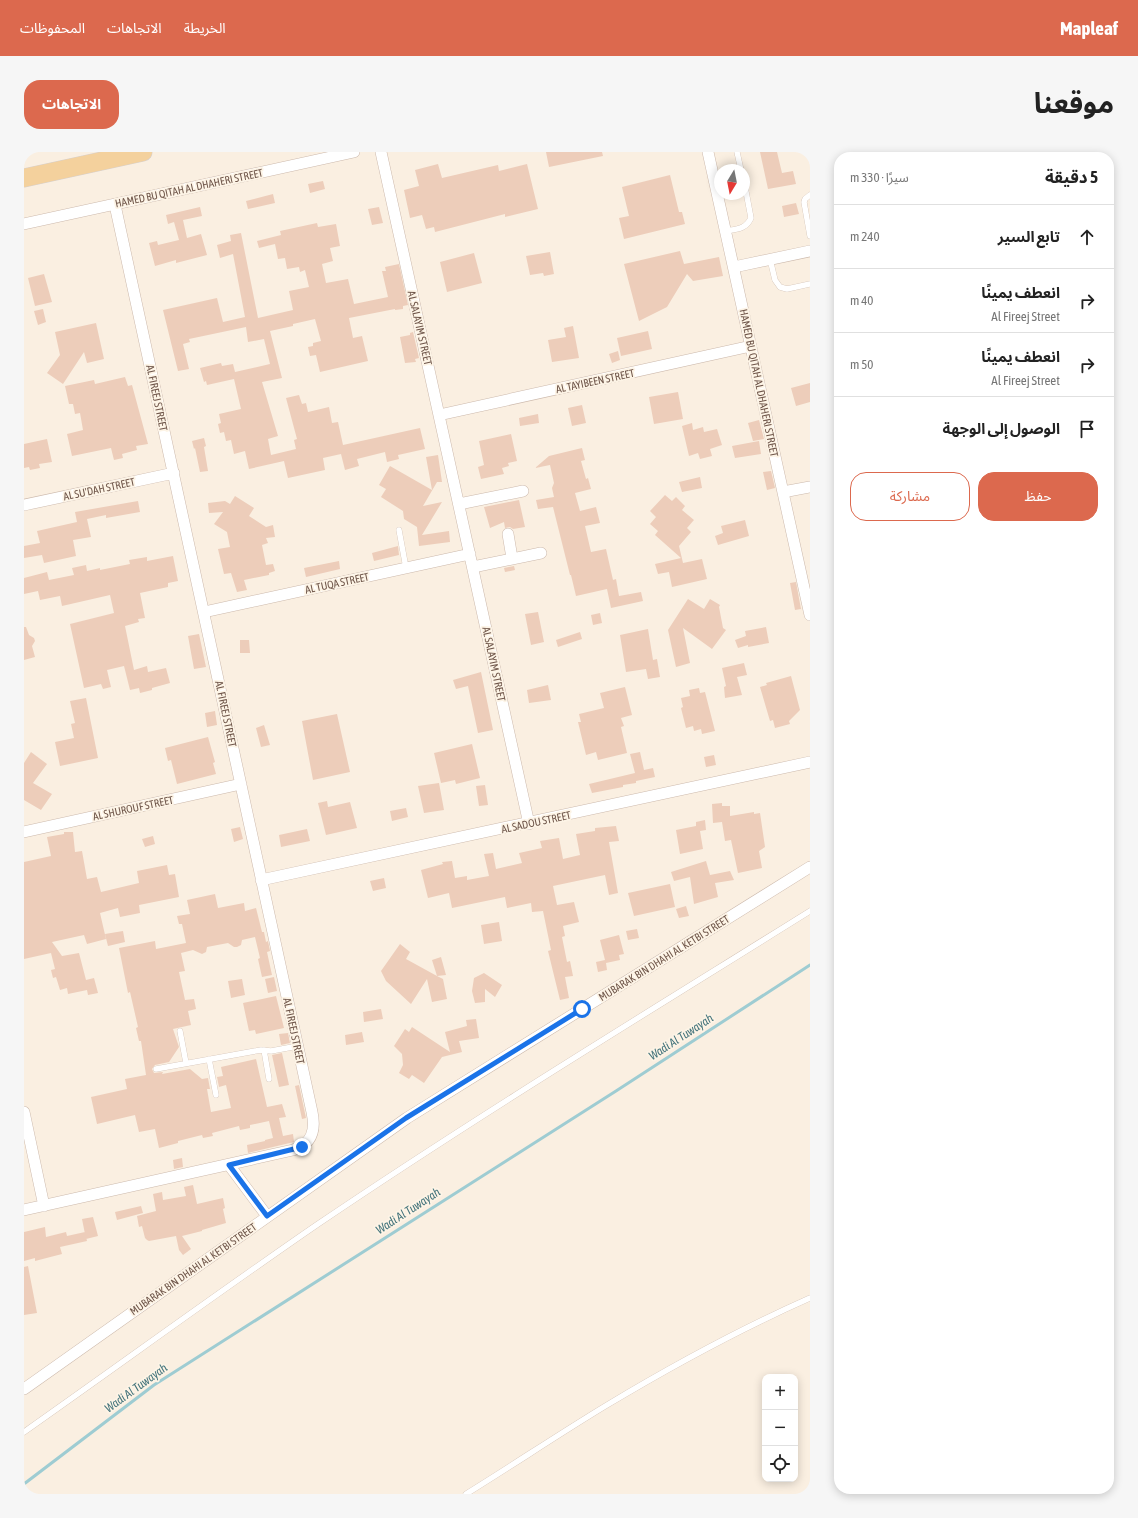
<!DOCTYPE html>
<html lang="ar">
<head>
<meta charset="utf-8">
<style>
	:root { --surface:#fff; --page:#f6f6f6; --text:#222; --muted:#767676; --line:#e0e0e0; --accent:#dc694e }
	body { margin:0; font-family:"Asap Condensed","Noto Sans Arabic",sans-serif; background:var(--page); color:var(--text); direction:rtl }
	.controls { position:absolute; right:12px; bottom:12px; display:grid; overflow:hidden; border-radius:8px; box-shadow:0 2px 10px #0003 }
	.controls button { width:36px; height:36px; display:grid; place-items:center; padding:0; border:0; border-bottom:1px solid var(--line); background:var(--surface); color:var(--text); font:20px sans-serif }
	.compass { position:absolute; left:690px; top:12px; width:36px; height:36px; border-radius:50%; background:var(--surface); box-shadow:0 2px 10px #0003; rotate:190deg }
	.stop { position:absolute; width:12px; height:12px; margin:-9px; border:3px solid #1a73e8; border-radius:50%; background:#fff }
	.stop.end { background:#1a73e8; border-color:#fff; box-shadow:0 1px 4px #0008 }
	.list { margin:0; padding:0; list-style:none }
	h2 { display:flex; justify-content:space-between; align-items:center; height:52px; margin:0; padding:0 16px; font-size:17px }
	h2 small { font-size:13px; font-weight:400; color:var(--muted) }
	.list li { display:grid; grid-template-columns:26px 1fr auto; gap:12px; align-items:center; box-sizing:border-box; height:64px; padding:0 16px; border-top:1px solid var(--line) }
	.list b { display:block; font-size:15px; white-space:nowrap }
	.list p { margin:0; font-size:13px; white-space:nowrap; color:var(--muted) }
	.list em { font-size:13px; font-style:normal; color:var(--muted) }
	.actions { display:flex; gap:8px; padding:12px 16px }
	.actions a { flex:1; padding:9px 0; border:1px solid var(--accent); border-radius:16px; text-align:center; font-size:14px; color:var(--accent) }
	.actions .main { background:var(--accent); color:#fff }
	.icon { flex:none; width:22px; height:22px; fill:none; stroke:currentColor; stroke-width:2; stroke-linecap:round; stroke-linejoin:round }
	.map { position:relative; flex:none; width:786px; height:1342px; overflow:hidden; direction:ltr; border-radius:16px }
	header { display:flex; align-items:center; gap:24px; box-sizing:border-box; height:56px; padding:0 20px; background:var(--accent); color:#fff }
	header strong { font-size:19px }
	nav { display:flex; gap:22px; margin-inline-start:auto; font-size:14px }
	.intro { display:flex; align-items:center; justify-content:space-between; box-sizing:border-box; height:96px; padding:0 24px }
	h1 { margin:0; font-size:28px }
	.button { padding:10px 18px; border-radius:16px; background:var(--accent); color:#fff; font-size:14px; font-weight:700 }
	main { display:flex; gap:24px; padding:0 24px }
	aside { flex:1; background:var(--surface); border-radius:16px; box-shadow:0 2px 10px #0003 }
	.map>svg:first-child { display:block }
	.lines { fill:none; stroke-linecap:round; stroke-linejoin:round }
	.stream { stroke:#9eccd2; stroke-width:3 }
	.building { fill:#edcdba }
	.service-casing { stroke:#ccb9ac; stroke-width:6 }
	.minor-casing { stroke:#ccb9ac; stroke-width:12 }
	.primary-casing { stroke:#d7d0cc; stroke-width:19 }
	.service { stroke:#fff; stroke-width:5.5 }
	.minor { stroke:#fff; stroke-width:11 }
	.primary { stroke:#f4d19d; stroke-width:18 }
	.route { stroke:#1a73e8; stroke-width:5 }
	.labels { text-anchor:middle; stroke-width:3.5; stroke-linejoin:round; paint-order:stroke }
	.street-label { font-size:11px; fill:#6f564a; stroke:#fdf4e6 }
	.water-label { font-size:12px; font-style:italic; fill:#43737b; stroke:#fdf4e6 }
</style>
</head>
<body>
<header>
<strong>Mapleaf</strong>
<nav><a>الخريطة</a><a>الاتجاهات</a><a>المحفوظات</a></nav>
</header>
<div class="intro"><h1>موقعنا</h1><a class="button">الاتجاهات</a></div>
<main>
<aside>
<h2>5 دقيقة<small>سيرًا · 330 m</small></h2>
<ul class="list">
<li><svg class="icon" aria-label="ahead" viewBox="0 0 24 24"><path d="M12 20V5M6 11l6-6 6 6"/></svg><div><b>تابع السير</b></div><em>240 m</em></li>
<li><svg class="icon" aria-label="right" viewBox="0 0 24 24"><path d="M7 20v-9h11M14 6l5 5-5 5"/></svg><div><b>انعطف يمينًا</b><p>Al Fireej Street</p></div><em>40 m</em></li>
<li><svg class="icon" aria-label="right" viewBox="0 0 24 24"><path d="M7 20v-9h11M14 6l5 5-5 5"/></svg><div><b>انعطف يمينًا</b><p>Al Fireej Street</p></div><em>50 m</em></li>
<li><svg class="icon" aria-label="arrive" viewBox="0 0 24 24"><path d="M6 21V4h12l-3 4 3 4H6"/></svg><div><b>الوصول إلى الوجهة</b></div></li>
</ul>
<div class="actions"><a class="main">حفظ</a><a>مشاركة</a></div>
</aside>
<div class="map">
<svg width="786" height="1342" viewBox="0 0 786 1342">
	<rect width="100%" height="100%" fill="#faefe1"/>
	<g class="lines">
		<path class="stream" d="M0 1332 130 1233 592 939 786 813"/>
	</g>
	<path class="building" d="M522 0H578L579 4 525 15Z
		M736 0H753L758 21 769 19 772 32 744 37Z
		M414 12 418 26 474 13 475 19 503 12 514 57 481 65V62L411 80 410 75 402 77 398 63 386 66 380 38 395 34 391 18Z
		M646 23 655 60H658L661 72 600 87 595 66 605 64 598 35Z
		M299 29 301 37 286 41 284 32Z
		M249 42 251 51 224 57 222 49Z
		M772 51 775 62 760 65 758 54Z
		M176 55 178 64 159 68 163 86 177 82 183 103 152 111V108L131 114 125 91 133 89 134 93 155 88 150 70 144 72 142 63Z
		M355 55 359 71 348 73 344 57Z
		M293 71 294 75 312 72 316 94 306 96 309 109 298 112 302 131 324 127 330 152 364 145 358 119H362L361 115 375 112 384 153 379 154V157L371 158V157L325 166 329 186 338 184 344 209 296 220 292 203 286 204 284 195 289 194V191L297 189 291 167 269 172V174L246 179 258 226 238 230 254 284 244 287 247 303 272 297 270 288 273 287 262 246 275 243 278 252 282 251 284 260 305 255 308 271 314 270 319 293 396 276 401 297 374 303 375 307 363 310 361 300 333 307 335 314 321 318 317 302 299 306 301 318 264 326 260 309 225 317 221 299 210 302 207 288 202 289 200 280 196 281 194 272 197 271 195 262 217 257 210 227 183 233 182 229 180 230 176 216 197 211 198 214 209 212 211 220 246 212 240 187 224 190 222 175 165 187 166 190 159 192 165 217 154 219 139 158 193 146 199 170 221 165 209 102 196 106 193 93 207 89 206 83 217 81 234 166 269 158 265 139 285 135 281 118 276 120 275 115 263 117 261 106 254 107 251 92 235 96 233 89 257 83 256 79Z
		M656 99 660 112 695 105 699 124 669 129 663 122 643 155 615 169 600 112Z
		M526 100 530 122 520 124 519 121 506 123 502 104Z
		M450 101 458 131 423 140 416 110Z
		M20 122 28 150 11 154 4 126Z
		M19 157 22 170 14 173 10 159Z
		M72 171 80 207 63 211 60 200 39 232 23 221 36 203 31 180Z
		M549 174 555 206 528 210 524 188 542 185 540 176Z
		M624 179 628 197 597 204 593 186Z
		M389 180 395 206 391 207 392 210 381 211 376 185 386 183V181Z
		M594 199 596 208 588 211 585 202Z
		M101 225 104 234 108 233 124 292 112 294 113 298 98 302 99 306 90 308 87 296 48 304 43 282 59 278 56 261 51 262 49 252H45L41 234 70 228 71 232Z
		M786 231V250L772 254 767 236Z
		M654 240 659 267 630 272 625 245Z
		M558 253 562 271 548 274 544 256Z
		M514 262 515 271 496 274 495 266Z
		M735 268 740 287 729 289 724 271Z
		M668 271 669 278 679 275 680 280 693 277 698 293 686 297 688 304 676 307 674 301 665 304 658 274Z
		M487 282 493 309 484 311 485 314 478 316 480 322 457 327 454 315 460 313 455 289Z
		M180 286 182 294 180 295 184 319 176 320 171 296 170 297 168 289Z
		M23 287 28 310 15 312 16 316 6 318 5 315 0 316V292Z
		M735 289 737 302 711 306 708 294Z
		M558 296 561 308 557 309 562 327 564 326 567 337 551 341 556 359 572 355 576 371 561 374 567 400 582 397 589 428 592 427 595 444 617 440 619 449 587 456 583 437 552 444 547 423H546L529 355 514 357 512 348 530 345 528 336 530 331 526 313 511 316 525 304Z
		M414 303 418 330H413L399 354 418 350 398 383 425 379 426 390 395 394 393 375 380 367 379 359 357 345 362 337 355 333 366 314 408 338 402 305Z
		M747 319 751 336 743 338 739 320Z
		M676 325 678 336 658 340 655 330Z
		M641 343 648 349 652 345 661 354 658 358 670 368 663 376 667 380 655 394 659 411 678 407 683 427 648 435 645 420 634 422 631 412 657 406 631 383 634 379 626 372 632 365 626 359Z
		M211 344 230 356 225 364 242 375 249 373 251 385 242 386 244 391 238 393 242 413 249 412 251 419 245 421V423L220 428 223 438 213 440 207 421 200 422 194 397 206 395 203 380 190 372 199 360 185 361 184 351 201 349 206 352Z
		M495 348 501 375 489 377 486 375 481 376 480 370 466 376 460 355Z
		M114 349 116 360 82 366V363L63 367 67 385 49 388 52 404 20 411 18 403 0 406V394L16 391 13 379 53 370 51 360Z
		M721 368 725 384 694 393 691 384 699 381 697 374Z
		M374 394 375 403 350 409 348 401Z
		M149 404 154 429 144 431V435L116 441 121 466 114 467 115 470 101 474 110 518 123 514 124 520 142 516 146 531 128 536V538L116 541 115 536 106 538 100 514 83 518 87 535 79 537 77 532 60 536 46 472 90 461 86 443 38 454 36 444 16 448 14 439 0 442V426L23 420 25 428 50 423 48 416 62 413 63 419 76 416V418L106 412 105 408 123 405V409Z
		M315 409 316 417 282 425 280 416Z
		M490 414 491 418 481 420 480 416Z
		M772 430 777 457 771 458 766 431Z
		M664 447 680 457 686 447 696 453 695 455 699 476 702 478 688 497 659 476 666 511 652 515 644 478Z
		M514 460 520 490 507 493 501 462Z
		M576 461 578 471 569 473 567 463Z
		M0 475H2L5 483 10 486 11 489 8 494 11 505 0 508Z
		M742 475 745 491 724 495V493L714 496 711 488 722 484 721 479Z
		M624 477 629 508 633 507 636 525 624 527 622 517 602 520 596 483Z
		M556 480 558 487 534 495 532 488Z
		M175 482 182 515 170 517 164 484Z
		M216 488H225L226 501H216Z
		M720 511 723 523 713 525 718 543 701 546 700 535 702 534 698 516Z
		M457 520 469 578 454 581 444 534 432 537 429 528Z
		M767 524 776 558 765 569 766 572 751 576 749 568 746 569 736 535 743 533 742 531Z
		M524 533 527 548 505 551 503 538Z
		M601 535 608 563 597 566 600 574 597 575 603 601 574 608 572 600 562 603 554 570H557L555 562 580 556 576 541Z
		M675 536 676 541 681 540 691 579 678 582 677 577 670 579 669 574 662 576 657 556 659 555 657 546 666 544 665 538Z
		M62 546 74 606 36 614 31 590 50 586 47 572 51 571 46 549Z
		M191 559 193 573 183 575 181 561Z
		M313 562 326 620 289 628 278 569Z
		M240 573 246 593 237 595 232 576Z
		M184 585 191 610 189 611 192 622 153 632 147 608 144 609 141 596Z
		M448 592 456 626 432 632 431 628 417 631 410 601Z
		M7 600 23 612 9 631 28 642 17 658 0 648V611Z
		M616 600 620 618 629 616 631 625 612 629V631L599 633V635L568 641 565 632 611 621 606 602Z
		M690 603 692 613 682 615 680 605Z
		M415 631 420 658 400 661 394 634Z
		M461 633 464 653 455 654 452 634Z
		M303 649 304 655 326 650 333 676 302 683 294 651Z
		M698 651V654H706V664L730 660V662L736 661 741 695 735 699 738 716 714 721 707 688 701 689 698 670 689 671 688 652Z
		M382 656 384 665 368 669 366 659Z
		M681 668 682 678 676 679 679 697 656 702 652 678 672 674V670Z
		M592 674 595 689 585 690 594 741 585 743 581 723 529 734 533 753 550 750 555 770 539 774 541 784 538 785 543 810 546 809 549 824 541 825 545 846 536 848 524 799 527 798 519 759 508 760 507 751 483 756 481 745 428 756 425 741 404 746 397 718 419 712 418 710 428 709 431 726 443 724V728L465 724 460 702 469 701 472 717 498 711 495 701 518 696 516 689 535 686 539 707 556 703 552 682 571 679V676Z
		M216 675 219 687 210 690 207 677Z
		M283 677 286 689 257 695 255 683Z
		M40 680H49L51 700 58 699 63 727 73 725 77 740 115 731 113 719 143 713 145 723 151 722 155 745 115 753 116 761 96 765 94 756 76 761 82 787 63 792 60 783 28 790 38 804 55 801 62 828 70 826 74 841 64 843 63 838 44 842 43 836 36 838 32 825 29 826 27 818 31 817 27 801 0 807V710L27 704 23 685 40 682Z
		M129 684 131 692 121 695 118 687Z
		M682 709 686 723 706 719 710 728 691 731 694 745 670 752 666 725 650 729 647 720Z
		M360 726 362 736 349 739 346 729Z
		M646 732 651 755 610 764 604 741Z
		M191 742 194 756 220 751 221 759 232 756 238 780H240L242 790 244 789 246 799 243 800 248 823 238 825 234 807 236 806 231 785 218 788 217 793 213 795H210L204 791 183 795 182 800 178 802 169 798 157 801 161 819 155 820 161 848 170 847 172 857 164 859 167 873 149 877 155 895 145 910 131 913 128 917 130 921 139 920 138 922 166 917 178 927 184 926 186 937H183L187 960 207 956 202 933 195 935 193 925 199 924 197 915 232 907 243 955 258 952 262 965 255 966 259 984 269 982 270 990 224 1001 223 993 241 989V988L249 986 245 969 226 973V976L216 978 215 974 188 981 189 984 179 986 178 983 154 989V991L135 996 131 977 115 980 111 963 73 972 67 945 103 937 101 927 122 923 117 889H115L112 876 114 875 106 840 104 841 95 796 131 789 132 797 162 791 158 772H155L153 764 166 762 163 748Z
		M662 754 665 764 655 766 652 757Z
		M475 770 478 789 460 792 457 773Z
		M613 777 615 786 604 788 602 779Z
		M99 779 101 790 84 794 81 782Z
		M595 783 600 802 595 803 596 808 582 811 583 818 574 820 572 810 581 808 576 788Z
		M376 792 386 800 382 807 413 824 408 808 417 805 422 823 413 824 419 827 423 847 408 850 403 827 387 852 362 829 357 819Z
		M460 821 478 833 471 845 461 837V850L451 851 448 839 450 826Z
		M250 825 253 839 244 841 241 827Z
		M218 827 221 843 207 846 204 829Z
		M252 844 260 876 232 882 231 878 225 879 219 851Z
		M357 857 359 867 340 870 339 860Z
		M452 867 455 886 435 889 438 900 418 905 400 931 388 923 385 927 375 921 379 913 378 902 370 894 381 877 385 880 388 875 426 900 421 880 443 874 442 868Z
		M338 880 340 890 322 893 321 883Z
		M264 881 266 891 257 893 255 882Z
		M258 901 265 933 255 935 248 903Z
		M275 933 282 966 278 967 271 934Z
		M158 1006 159 1015 150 1017 149 1008Z
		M169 1033 173 1052 199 1046 201 1056 199 1057 202 1071 178 1078V1079L158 1084 167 1097 159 1103 155 1098 152 1084 125 1089 123 1088 121 1086 118 1074 115 1075 113 1064 132 1059 129 1042 138 1040 139 1048 162 1044 160 1035Z
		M117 1054 119 1061 93 1068 91 1060Z
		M69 1065 74 1084 62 1087 58 1067Z
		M21 1075 22 1085 42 1080 43 1084 61 1080 63 1089 36 1095 38 1102 11 1109V1106L0 1109V1080Z
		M4 1114 13 1161 0 1163V1115Z"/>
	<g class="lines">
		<g class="service-casing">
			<path id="service" d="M713 0 717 18
				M786 43 781 47 780 50 786 84
				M702 79C713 77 722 77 727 66L720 29
				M746 107 751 128 756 135 763 137 786 132
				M375 378 382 416
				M156 879 162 911
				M240 898 245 927
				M185 907 192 943
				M132 917 237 898 247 899 274 894
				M0 1280C98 1211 195 1140 294 1072 455 963 621 862 786 759
				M442 1342C489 1313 535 1282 583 1253 648 1214 716 1177 786 1146"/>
		</g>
		<g class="minor-casing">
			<path id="minor" d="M357 0 505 672
				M684 0 786 463
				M0 72 330 0
				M710 115 786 99
				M415 263 727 194
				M759 340 786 335
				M435 352 499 339
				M0 353 150 321
				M484 382 488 406
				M449 415 517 401
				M180 460 446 402
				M0 680 217 632
				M237 728 786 610
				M0 960 20 1054
				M205 1013 243 1064
				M0 1058 269 998C288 992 292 979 288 960L91 53
				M0 1237 383 966 786 715"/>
		</g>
		<g class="primary-casing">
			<path id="primary" d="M0 26 119 0"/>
		</g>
		<use href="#service" class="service"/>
		<use href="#minor" class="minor"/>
		<use href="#primary" class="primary"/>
	</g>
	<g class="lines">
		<path class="route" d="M278 995 205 1013 243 1064 382 966 558 857"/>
	</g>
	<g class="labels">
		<g class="street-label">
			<text transform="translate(165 36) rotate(-12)" y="4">HAMED BU QITAH AL DHAHERI STREET</text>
			<text transform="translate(396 176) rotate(77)" y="4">AL SALAYIM STREET</text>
			<text transform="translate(571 229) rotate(-12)" y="4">AL TAYIBEEN STREET</text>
			<text transform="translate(735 231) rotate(78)" y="4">HAMED BU QITAH AL DHAHERI STREET</text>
			<text transform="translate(133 246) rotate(78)" y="4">AL FIREEJ STREET</text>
			<text transform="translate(75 337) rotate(-12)" y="4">AL SU'DAH STREET</text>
			<text transform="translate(313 431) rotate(-12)" y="4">AL TUQA STREET</text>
			<text transform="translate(470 512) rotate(78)" y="4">AL SALAYIM STREET</text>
			<text transform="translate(202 562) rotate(78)" y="4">AL FIREEJ STREET</text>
			<text transform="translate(109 656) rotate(-12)" y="4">AL SHUROUF STREET</text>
			<text transform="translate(512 670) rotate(-12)" y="4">AL SADOU STREET</text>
			<text transform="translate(640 806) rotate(-32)" y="4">MUBARAK BIN DHAHI AL KETBI STREET</text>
			<text transform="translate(270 879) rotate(78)" y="4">AL FIREEJ STREET</text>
			<text transform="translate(169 1117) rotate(-35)" y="4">MUBARAK BIN DHAHI AL KETBI STREET</text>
		</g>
		<g class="water-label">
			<text transform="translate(657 885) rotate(-33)" y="4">Wadi Al Tuwayah</text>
			<text transform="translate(384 1059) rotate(-33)" y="4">Wadi Al Tuwayah</text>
			<text transform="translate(112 1236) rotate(-36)" y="4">Wadi Al Tuwayah</text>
		</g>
	</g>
</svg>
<div class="controls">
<button>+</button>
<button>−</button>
<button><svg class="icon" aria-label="locate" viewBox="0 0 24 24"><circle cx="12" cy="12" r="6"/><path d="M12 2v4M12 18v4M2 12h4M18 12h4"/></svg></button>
</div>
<svg class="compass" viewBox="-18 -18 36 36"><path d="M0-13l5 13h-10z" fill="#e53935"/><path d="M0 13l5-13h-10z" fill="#767676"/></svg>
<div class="stop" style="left:558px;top:857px"></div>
<div class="stop end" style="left:278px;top:995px"></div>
</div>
</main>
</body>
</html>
